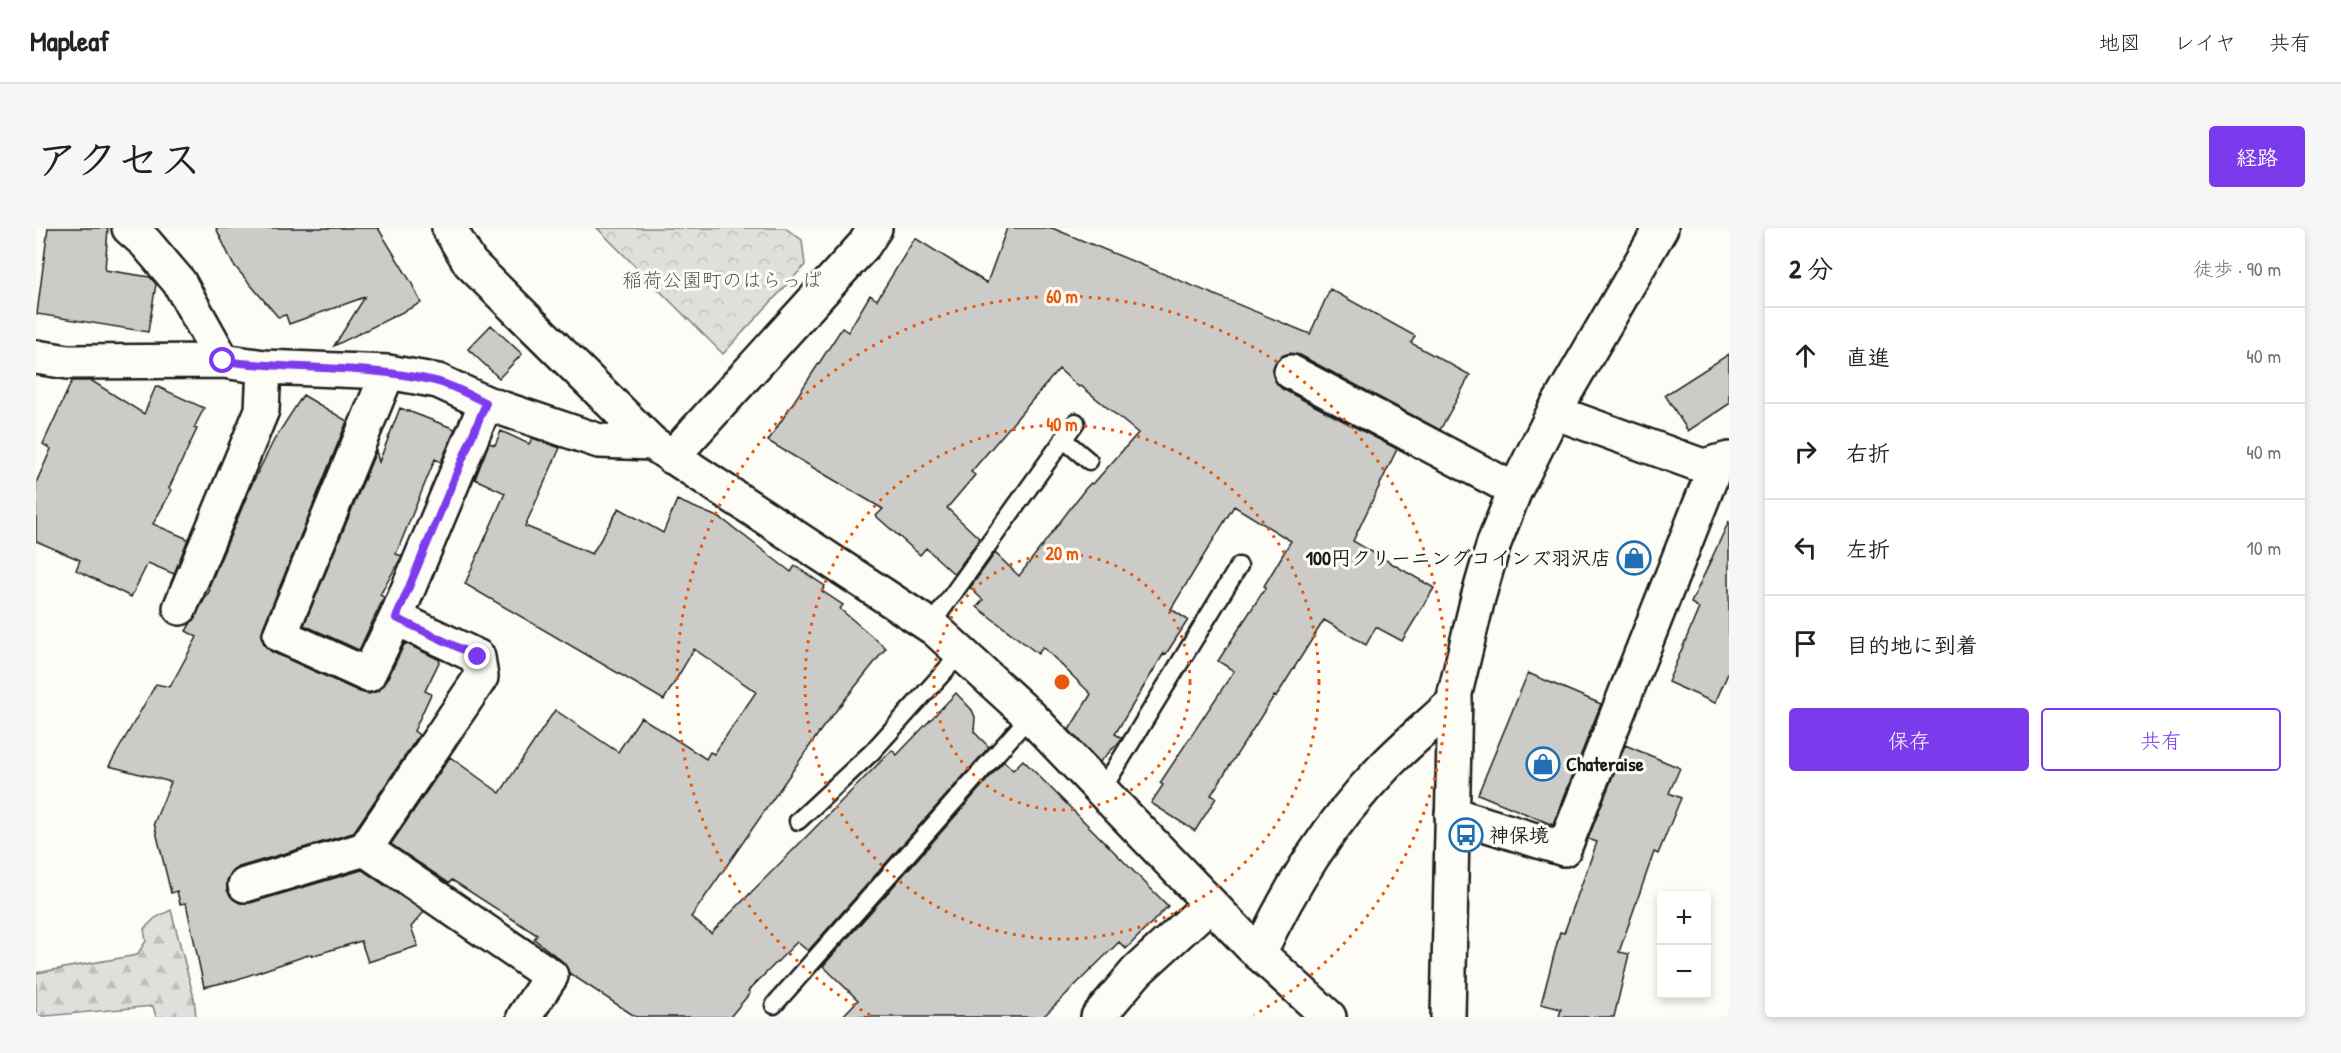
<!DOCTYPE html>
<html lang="ja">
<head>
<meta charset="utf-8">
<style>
	:root { --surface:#fff; --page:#f6f6f6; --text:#222; --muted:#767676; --line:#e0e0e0; --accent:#7c3aed }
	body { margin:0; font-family:"Patrick Hand","Klee One",sans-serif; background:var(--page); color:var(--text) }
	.controls { position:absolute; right:18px; bottom:18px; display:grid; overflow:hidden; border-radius:6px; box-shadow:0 3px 9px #0003 }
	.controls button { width:54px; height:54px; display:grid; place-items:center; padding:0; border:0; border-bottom:2px solid var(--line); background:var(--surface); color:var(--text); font:30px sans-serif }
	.stop { position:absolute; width:18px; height:18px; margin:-14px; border:4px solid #7c3aed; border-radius:50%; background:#fff }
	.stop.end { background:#7c3aed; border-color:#fff; box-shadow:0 2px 6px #0008 }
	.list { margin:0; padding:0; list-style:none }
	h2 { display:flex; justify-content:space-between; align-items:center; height:78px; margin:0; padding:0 24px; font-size:26px }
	h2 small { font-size:20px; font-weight:400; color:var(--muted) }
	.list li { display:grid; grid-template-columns:39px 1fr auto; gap:18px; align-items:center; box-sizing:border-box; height:96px; padding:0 24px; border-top:2px solid var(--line) }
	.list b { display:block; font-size:22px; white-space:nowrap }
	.list em { font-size:20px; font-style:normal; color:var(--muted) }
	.actions { display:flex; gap:12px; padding:18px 24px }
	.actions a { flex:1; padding:14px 0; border:2px solid var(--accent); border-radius:6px; text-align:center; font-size:21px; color:var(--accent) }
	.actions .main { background:var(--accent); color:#fff }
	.icon { flex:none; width:33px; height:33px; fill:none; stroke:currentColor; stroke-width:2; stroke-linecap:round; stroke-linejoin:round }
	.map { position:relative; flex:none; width:1693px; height:789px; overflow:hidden; border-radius:6px }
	header { display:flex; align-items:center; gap:36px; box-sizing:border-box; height:84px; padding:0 30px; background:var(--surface); border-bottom:2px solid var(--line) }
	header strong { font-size:28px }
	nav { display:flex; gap:33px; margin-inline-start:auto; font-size:21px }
	.intro { display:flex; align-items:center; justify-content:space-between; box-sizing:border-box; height:144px; padding:0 36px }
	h1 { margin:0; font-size:42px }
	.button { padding:15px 27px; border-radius:6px; background:var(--accent); color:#fff; font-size:21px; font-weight:700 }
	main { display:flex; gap:36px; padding:0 36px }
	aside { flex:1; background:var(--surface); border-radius:6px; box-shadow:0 3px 9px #0003 }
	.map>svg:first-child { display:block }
	.forest { fill:url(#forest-firs); stroke:#7e7e7c; stroke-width:1.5 }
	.park { fill:url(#park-crowns); stroke:#7e7e7c; stroke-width:1.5 }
	.building { fill:#cccbc8; stroke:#1c1c1c; stroke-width:1.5 }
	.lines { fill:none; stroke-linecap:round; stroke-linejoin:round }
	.lane-casing { stroke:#1c1c1c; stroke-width:21 }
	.street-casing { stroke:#1c1c1c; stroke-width:38 }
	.secondary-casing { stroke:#1c1c1c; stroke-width:38 }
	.lane { stroke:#fdfcf7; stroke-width:16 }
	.street { stroke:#fdfcf7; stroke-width:33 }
	.secondary { stroke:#fdfcf7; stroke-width:33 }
	.route { stroke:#7c3aed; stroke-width:8 }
	.ring { fill:none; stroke:#e8590c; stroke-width:3; stroke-dasharray:3 6 }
	.labels { text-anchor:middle; stroke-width:6; stroke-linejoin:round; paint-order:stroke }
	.park-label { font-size:20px; fill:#575655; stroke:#fdfcf7 }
	.poi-label { font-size:20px; font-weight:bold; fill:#1c1c1c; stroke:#fdfcf7; text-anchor:start }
	.centre { fill:#e8590c; stroke:#fdfcf7; stroke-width:3 }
	.ring-label { font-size:18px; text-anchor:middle; font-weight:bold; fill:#e8590c; stroke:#fdfcf7; stroke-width:6; stroke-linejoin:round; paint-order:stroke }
</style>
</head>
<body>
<header>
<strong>Mapleaf</strong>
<nav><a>地図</a><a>レイヤ</a><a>共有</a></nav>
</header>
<div class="intro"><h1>アクセス</h1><a class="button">経路</a></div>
<main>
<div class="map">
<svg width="1693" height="789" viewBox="0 0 1693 789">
	<defs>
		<pattern id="forest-firs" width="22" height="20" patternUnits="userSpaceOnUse" patternTransform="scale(1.5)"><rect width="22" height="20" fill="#e0dfdb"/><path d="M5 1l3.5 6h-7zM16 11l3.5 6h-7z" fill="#c0bfbb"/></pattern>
		<pattern id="park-crowns" width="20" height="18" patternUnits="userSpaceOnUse" patternTransform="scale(1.5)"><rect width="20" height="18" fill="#e0dfdb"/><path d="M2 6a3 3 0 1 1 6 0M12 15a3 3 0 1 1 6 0" fill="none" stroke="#c0bfbb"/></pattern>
	</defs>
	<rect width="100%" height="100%" fill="#fdfcf7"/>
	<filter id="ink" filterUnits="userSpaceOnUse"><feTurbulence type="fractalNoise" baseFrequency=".0167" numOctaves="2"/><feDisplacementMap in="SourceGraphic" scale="12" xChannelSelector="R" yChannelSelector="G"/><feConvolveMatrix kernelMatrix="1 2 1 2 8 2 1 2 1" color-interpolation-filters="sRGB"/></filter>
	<g filter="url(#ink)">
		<path class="forest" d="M135 682 158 770 160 789H120L117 778 0 789V745L101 727 110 713 108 701 119 690Z"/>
		<path class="park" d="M561 0H749L766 12 769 37 687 126Z"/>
		<path class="building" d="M12 0H72L69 42 114 49 120 56 112 104 1 86Z
			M180 0H342L375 54 385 75 298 118 329 69 253 96 250 87 242 89 197 36Z
			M971 0H1016L1274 106 1294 61 1379 108 1375 115 1434 147 1404 202 1264 127 1254 125 1246 128 1239 135 1236 145 1240 154 1246 161 1361 221 1317 313 1398 360 1366 413 1340 399 1330 417 1288 392 1240 469 1238 468 1175 567 1180 570 1159 603 1115 575 1127 557 1124 555 1198 443 1182 433 1230 359 1228 358 1255 313 1198 278 1135 381 1152 392 1130 426 1128 425 1079 506 1086 510 1083 514 1064 534 1033 502 1055 466 1007 419 1002 426 941 379 947 372 934 360 959 325 983 348 1049 261 1055 255 1057 256 1102 205 1045 158 1043 159 1023 141 935 244 939 247 911 280 944 311 918 346 890 320 884 327 840 288 847 281 732 213 806 100 812 104 834 67 841 72 879 10 951 55Z
			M455 97 486 126 463 150 432 121Z
			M1693 126V176L1652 203 1629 167Z
			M36 153H56L108 186 120 158 168 180 158 200 161 201 133 260 136 262 117 296 152 311 138 346 112 335 95 369 40 342 44 332 0 313V255L15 221 7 216Z
			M267 167 311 193 227 400 225 409 229 418 236 424 324 464 333 466 342 463 349 456 369 415 404 432 389 463 395 466 378 503 383 507 317 605 203 639 195 645 191 653V662L197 671 204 675H214L326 642 388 684 375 699 382 718 332 734 325 713 275 728V726L199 752 168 759 150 675 144 676 141 663 135 665 118 595 135 554 73 538 120 456 134 459 161 409 150 403 174 362 172 361 216 256 238 212Z
			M364 180 419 201 405 234 399 231 360 326 366 328 344 367 348 369 323 422 268 397 340 223 343 234Z
			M465 203 493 216 496 210 524 220 489 298 556 326 583 280 627 305 641 272 686 291 755 344 759 338 789 358 786 363 807 377 804 381 850 420 787 499 655 689 675 705 856 522 861 527 920 465 936 482 939 489 938 504 953 519 772 723 761 714 712 763 714 765 694 789H600L533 745 526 733 498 711 501 707 416 652 413 655 355 616 414 529 464 565 519 482 582 524 605 489 670 531 674 524 678 526 720 464 658 421 628 472 429 356 469 265 439 251 453 215 459 217Z
			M1693 293V443L1679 475 1632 454 1663 380 1655 375Z
			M1492 445 1565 476 1517 597 1442 566Z
			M1589 517 1644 540 1633 565 1645 570 1622 626 1618 624 1583 724 1593 726 1578 789H1523L1525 781 1505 776 1524 704 1528 705 1561 614 1552 611Z
			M987 532 1132 678 1090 721 1083 714 1007 789H806L822 772 787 738 968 533 977 542Z"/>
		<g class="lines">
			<g class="lane-casing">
				<path id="lane" d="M1027 211 1053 233
					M894 398 1040 194
					M1066 562 1203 338
					M762 593 836 524 925 425
					M738 777 994 488"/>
			</g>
			<g class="street-casing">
				<path id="street" d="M93 0 109 14 143 54 187 133
					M413 0 434 35 616 215 899 401 994 488 1216 719 1293 789
					M0 129 32 134 187 133 228 139 352 144 402 153 450 175 563 213 616 215
					M352 144 244 407 332 447 360 390 450 175
					M1255 144 1479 262
					M1518 184 1667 238 1693 231
					M636 229 828 17 839 0
					M144 380 226 182 228 139
					M360 390 442 429 445 449 329 621 515 748 488 789
					M1416 586 1528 621 1681 234
					M209 657 329 621
					M1223 726C1256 655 1294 595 1348 539 1370 516 1396 495 1419 473
					M1062 789 1101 743 1174 676"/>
			</g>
			<g class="secondary-casing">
				<path id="secondary" d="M1412 789 1419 465 1442 370 1458 315 1479 262 1518 184 1625 0"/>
			</g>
			<use href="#lane" class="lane"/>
			<use href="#street" class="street"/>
			<use href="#secondary" class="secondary"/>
		</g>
	</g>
	<g class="lines" filter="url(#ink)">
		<path class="route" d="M187 133C257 142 330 137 399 153 416 157 434 167 450 175L360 390 442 429"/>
	</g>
	<g class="ring">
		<circle cx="1026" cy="454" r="128"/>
		<circle cx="1026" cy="454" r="257"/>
		<path d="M834 787A385 385 0 1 1 1218 787"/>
	</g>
	<defs>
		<g id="shop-ring" transform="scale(1.725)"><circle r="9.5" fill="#fdfcf7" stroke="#1f6fb2" stroke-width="1.5"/><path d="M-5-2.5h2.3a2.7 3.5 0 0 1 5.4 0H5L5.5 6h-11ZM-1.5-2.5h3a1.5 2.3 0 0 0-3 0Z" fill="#1f6fb2"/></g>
		<g id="bus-ring" transform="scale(1.725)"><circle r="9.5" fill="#fdfcf7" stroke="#1f6fb2" stroke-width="1.5"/><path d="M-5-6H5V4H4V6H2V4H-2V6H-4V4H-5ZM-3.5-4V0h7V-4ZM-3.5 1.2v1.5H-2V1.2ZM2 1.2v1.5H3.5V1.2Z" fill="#1f6fb2"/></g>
	</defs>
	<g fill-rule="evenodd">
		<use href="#shop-ring" x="1598" y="330"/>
		<use href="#shop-ring" x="1507" y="536"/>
		<use href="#bus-ring" x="1430" y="607"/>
	</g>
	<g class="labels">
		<g class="park-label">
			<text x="686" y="59">稲荷公園町のはらっぱ</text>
		</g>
		<g class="poi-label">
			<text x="1575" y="337" text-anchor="end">100円クリーニングコインズ羽沢店</text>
			<text x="1530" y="543">Chateraise</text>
			<text x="1453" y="614">神保境</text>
		</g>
	</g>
	<circle cx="1026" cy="454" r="9" class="centre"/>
	<g class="ring-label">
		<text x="1026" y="75">60 m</text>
		<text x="1026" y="203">40 m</text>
		<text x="1026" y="332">20 m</text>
	</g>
</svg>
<div class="controls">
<button>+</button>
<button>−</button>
</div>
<div class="stop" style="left:187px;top:133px"></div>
<div class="stop end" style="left:442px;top:429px"></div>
</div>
<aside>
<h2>2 分<small>徒歩 · 90 m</small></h2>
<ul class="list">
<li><svg class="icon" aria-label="ahead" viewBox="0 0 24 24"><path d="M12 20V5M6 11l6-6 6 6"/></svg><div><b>直進</b></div><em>40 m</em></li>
<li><svg class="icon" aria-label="right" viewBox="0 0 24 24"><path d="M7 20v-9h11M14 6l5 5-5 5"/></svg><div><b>右折</b></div><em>40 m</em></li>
<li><svg class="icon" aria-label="left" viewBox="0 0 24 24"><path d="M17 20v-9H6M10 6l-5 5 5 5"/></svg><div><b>左折</b></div><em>10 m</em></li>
<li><svg class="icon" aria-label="arrive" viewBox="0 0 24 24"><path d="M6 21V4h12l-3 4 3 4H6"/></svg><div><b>目的地に到着</b></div></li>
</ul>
<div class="actions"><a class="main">保存</a><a>共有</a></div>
</aside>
</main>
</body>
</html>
